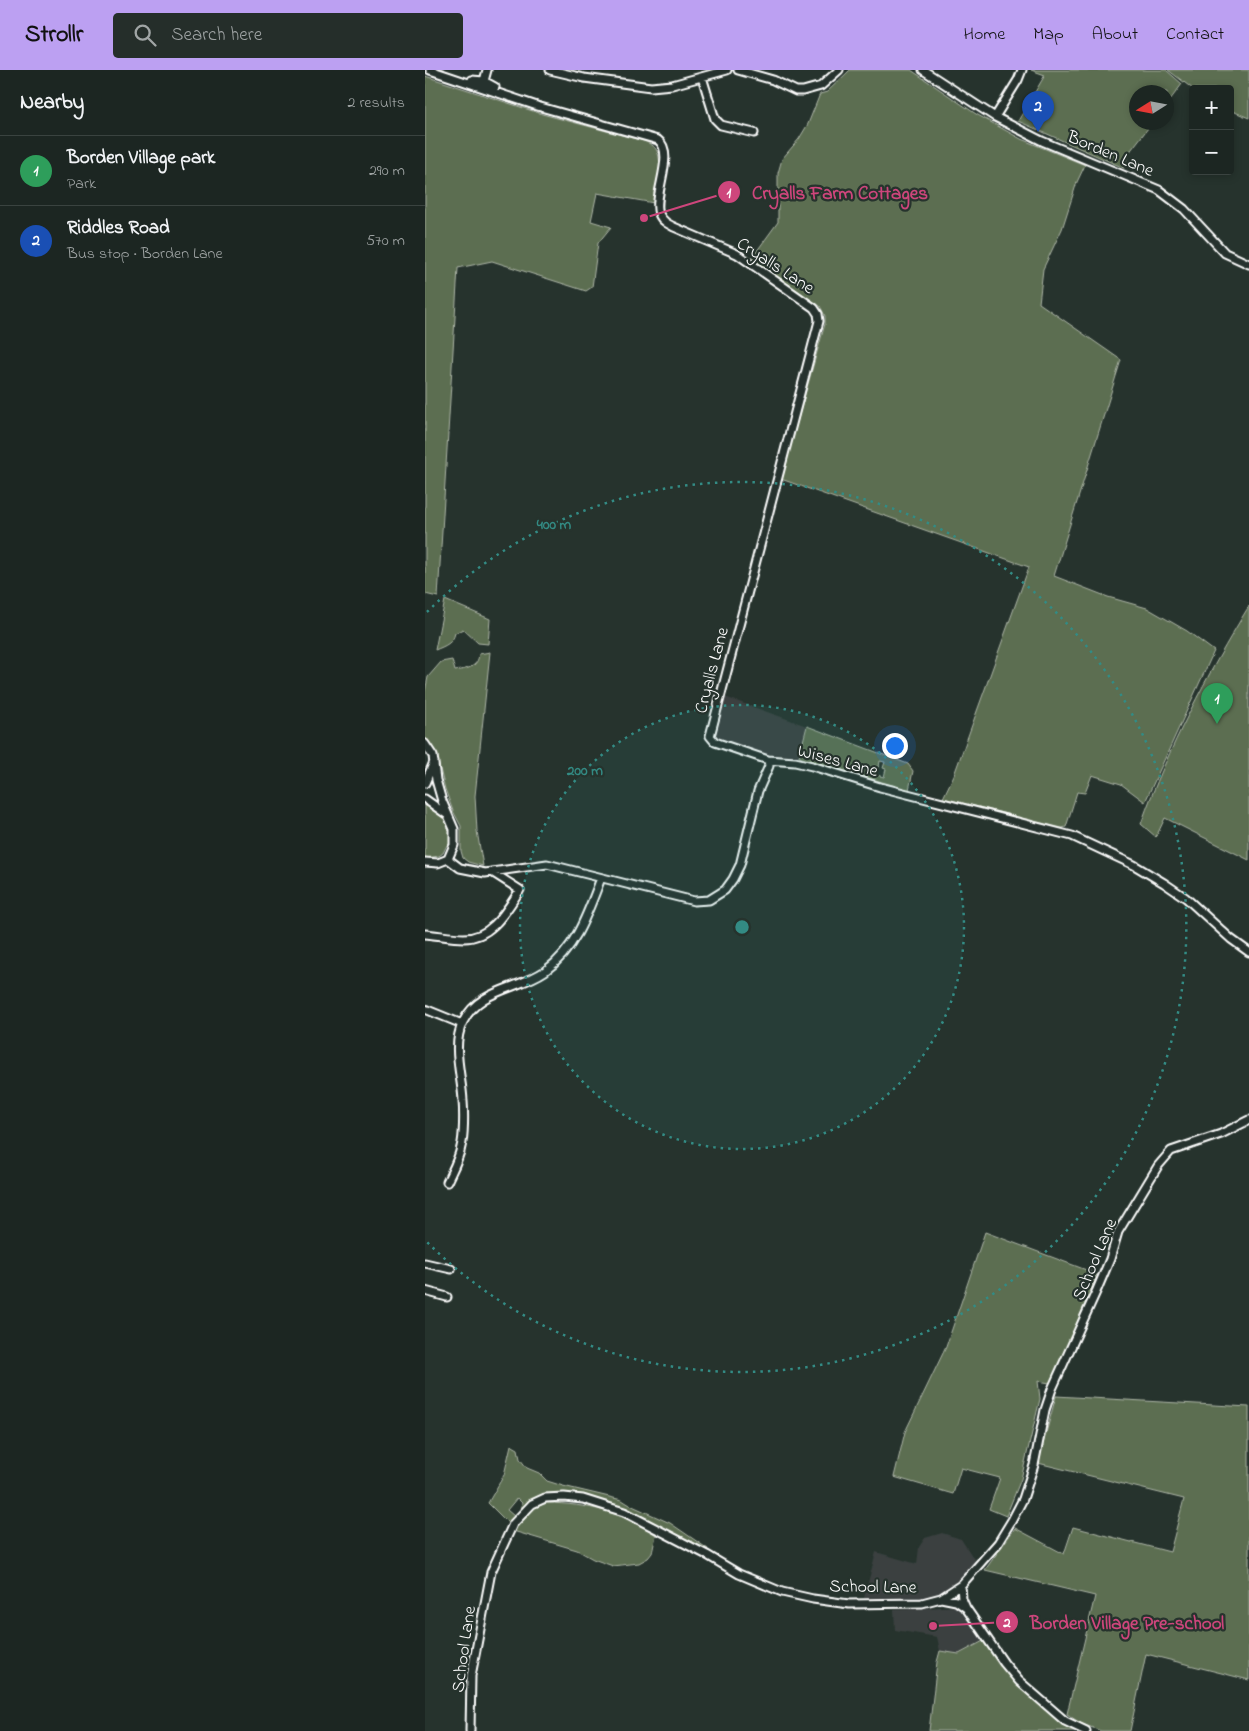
<!DOCTYPE html>
<html lang="en">
<head>
<meta charset="utf-8">
<style>
	:root { --surface:#1c2622; --page:#252e2a; --text:#f1f3f6; --muted:#a0a5a5; --line:#3a4340; --accent:#bca0f2 }
	body { margin:0; font-family:"Indie Flower",sans-serif; background:var(--page); color:var(--text) }
	.controls { position:absolute; right:15px; top:15px; display:grid; overflow:hidden; border-radius:5px; box-shadow:0 2px 8px #0003 }
	.controls button { width:45px; height:45px; display:grid; place-items:center; padding:0; border:0; border-bottom:1px solid var(--line); background:var(--surface); color:var(--text); font:25px sans-serif }
	.compass { position:absolute; left:704px; top:15px; width:45px; height:45px; border-radius:50%; background:var(--surface); box-shadow:0 2px 8px #0003; rotate:259deg }
	.you { position:absolute; left:469px; top:675px; width:18px; height:18px; margin:-12px; border:4px solid #fff; border-radius:50%; background:#1a73e8; box-shadow:0 0 0 8px #1a73e833 }
	.badge { display:grid; place-items:center; width:32px; height:32px; border-radius:50%; background:var(--accent); color:#fff; font-size:16px; font-weight:700 }
	.pin { position:absolute; translate:-50% -41px; filter:drop-shadow(0 1px 2px #0008) }
	.pin::after { content:''; position:absolute; top:26px; width:18px; height:15px; background:inherit; clip-path:polygon(0 0,100% 0,50% 100%) }
	.list { margin:0; padding:0; list-style:none }
	h2 { display:flex; justify-content:space-between; align-items:center; height:65px; margin:0; padding:0 20px; font-size:21px }
	h2 small { font-size:16px; font-weight:400; color:var(--muted) }
	.list li { display:grid; grid-template-columns:32px 1fr auto; gap:15px; align-items:center; box-sizing:border-box; height:70px; padding:0 20px; border-top:1px solid var(--line) }
	.list b { display:block; font-size:19px; white-space:nowrap }
	.list p { margin:0; font-size:16px; white-space:nowrap; color:var(--muted) }
	.list em { font-size:16px; font-style:normal; color:var(--muted) }
	.icon { flex:none; width:28px; height:28px; fill:none; stroke:currentColor; stroke-width:2; stroke-linecap:round; stroke-linejoin:round }
	.map { position:relative; flex:none; width:824px; height:1661px; overflow:hidden }
	header { display:flex; align-items:center; gap:30px; box-sizing:border-box; height:70px; padding:0 25px; background:var(--accent); color:#111 }
	header strong { font-size:24px }
	nav { display:flex; gap:28px; margin-inline-start:auto; font-size:18px }
	.search { width:350px; height:45px; background:var(--page); display:flex; align-items:center; gap:12px; box-sizing:border-box; padding:0 18px; border-radius:5px; color:var(--muted); font-size:19px }
	main { display:flex }
	aside { flex:1; background:var(--surface) }
	.map>svg:first-child { display:block }
	.built { fill:#3a4140 }
	.green { fill:#5c6e51; stroke:#aeb6a8; fill-rule:evenodd }
	.lines { fill:none; stroke-linecap:round; stroke-linejoin:round }
	.minor-casing { stroke:#fff; stroke-width:11 }
	.minor { stroke:#26332d; stroke-width:7 }
	.ring { fill:none; stroke:#338b84; stroke-width:2.5; stroke-dasharray:2.5 5 }
	.labels { text-anchor:middle; stroke-width:4.5; stroke-linejoin:round; paint-order:stroke }
	.street-label { font-size:18px; fill:#fff; stroke:#26332d }
	.centre { fill:#338b84; stroke:#26332d; stroke-width:2.5 }
	.ring-label { font-size:15px; text-anchor:middle; font-weight:bold; fill:#338b84; stroke:#26332d; stroke-width:4.5; stroke-linejoin:round; paint-order:stroke }
	.leader { fill:none; stroke:#ce467c; stroke-width:2 }
	.callout-dot { fill:#ce467c; stroke:#26332d; stroke-width:2 }
	.mark-label { font-size:15px; text-anchor:middle; font-weight:bold; fill:#fff }
	.callout-label { font-size:19px; text-anchor:middle; font-weight:bold; fill:#ce467c; stroke:#26332d; stroke-width:4.5; stroke-linejoin:round; paint-order:stroke }
</style>
</head>
<body>
<header>
<strong>Strollr</strong>
<div class="search"><svg class="icon" aria-label="search" viewBox="0 0 24 24"><circle cx="10" cy="10" r="6"/><path d="M15 15l6 6"/></svg>Search here</div>
<nav><a>Home</a><a>Map</a><a>About</a><a>Contact</a></nav>
</header>
<main>
<aside>
<h2>Nearby<small>2 results</small></h2>
<ul class="list">
<li><span class="badge" style="background:#2e9e5b">1</span><div><b>Borden Village park</b><p>Park</p></div><em>290 m</em></li>
<li><span class="badge" style="background:#1a4fb4">2</span><div><b>Riddles Road</b><p>Bus stop · Borden Lane</p></div><em>570 m</em></li>
</ul>
</aside>
<div class="map">
<svg width="824" height="1661" viewBox="0 0 824 1661">
	<rect width="100%" height="100%" fill="#26332d"/>
	<filter id="ink" filterUnits="userSpaceOnUse"><feTurbulence type="fractalNoise" baseFrequency=".02" numOctaves="2"/><feDisplacementMap in="SourceGraphic" scale="10" xChannelSelector="R" yChannelSelector="G"/><feConvolveMatrix kernelMatrix="1 2 1 2 8 2 1 2 1" color-interpolation-filters="sRGB"/></filter>
	<g filter="url(#ink)">
		<path class="built" d="M300 627 382 656 374 687 338 684 295 671 291 664Z
			M517 1463 536 1469 551 1492 533 1512 513 1525 500 1529 478 1531H460L439 1528 451 1482 492 1494 494 1477 500 1468Z
			M532 1536 557 1571 534 1584 515 1581 512 1567 470 1560 469 1540Z"/>
		<path class="green" d="M425 0H486L551 44 596 69 660 95 652 112 637 159 618 199 614 233 696 290 629 506 683 527 722 538 762 561 789 581 720 732 696 714 667 705 660 723 652 722 641 757 637 758 518 728 529 705 604 497 356 409 400 254V246L395 236 326 189 353 152V103L357 89 374 69 383 54 395 24 402 22Z
			M606 0H741L757 14 742 34V22H712V52L727 53 703 84 699 98 593 51 620 5Z
			M743 0H824V48L805 40V19H768Z
			M0 6 117 44 219 71C225 74 229 75 232 81 238 92 234 122 229 133L172 123 166 151 186 157 173 173 167 217 161 221 67 191 33 198 13 527 0 524Z
			M20 530 65 549 63 574 53 573 38 559 30 563C28 573 20 576 10 580Z
			M824 536V790L740 748 731 767 716 754C743 678 782 605 824 536Z
			M65 582 50 726 52 761 58 796 43 792 38 788 36 781V756L28 741 20 719 12 687 0 670V622L3 607 16 592 27 590 30 601C41 599 53 598 54 584Z
			M382 656 483 694 488 701 484 720 374 687ZM455 691 460 692 458 698 461 699 459 707 447 704 449 696 454 697Z
			M0 733C4 736 8 736 12 738 25 747 28 761 24 775H22L18 783 14 786 0 788Z
			M560 1162 672 1204 629 1308 625 1313 613 1311 615 1329 596 1409 581 1446 564 1439 575 1408 536 1398 528 1424 469 1407 480 1362 521 1277Z
			M631 1326 824 1337V1610L721 1584 705 1661H676L655 1653 642 1644 670 1526 560 1500 590 1458 639 1484 648 1457 745 1482 759 1429 613 1393Z
			M86 1375 93 1379 95 1389 102 1398 114 1403 122 1411 138 1416 197 1430 205 1435 245 1453 283 1479 277 1481 202 1439 120 1425 84 1454 63 1433 79 1405ZM92 1428 97 1433 95 1439 96 1440 89 1446 82 1440Z
			M122 1433C162 1434 198 1442 231 1465L227 1483 223 1488 214 1493 188 1496 168 1489 152 1480 88 1461 108 1438Z
			M562 1569 584 1603 650 1661H504L512 1592 515 1581 534 1584Z"/>
		<g class="lines">
			<g class="minor-casing">
				<path id="minor" d="M5 0 112 36 233 70C251 83 227 126 234 144 237 151 243 154 249 157L312 184 389 238 393 244 394 251 285 666 290 672 343 690
					M125 0 159 8 226 17 247 15 302 0
					M313 0 348 10 371 21H378L396 16 414 0
					M498 0 570 47 617 71 734 120 759 139 800 183 824 194
					M277 7 290 49 296 55 329 63
					M47 10 59 11 70 17
					M59 11 62 0
					M570 47 593 10 597 0
					M0 674 8 686 11 710 17 731 29 759V775L23 789
					M0 713 9 692
					M0 729 21 744
					M23 789 35 798 60 803 122 794 269 831 284 830 300 820 308 809 315 795 333 721 344 696 343 690 370 692 387 696 455 717 647 766 709 795 739 813 761 828 806 869 824 882
					M0 792 13 793 23 789
					M0 864C13 865 26 868 39 868 67 868 81 841 95 820L67 802
					M0 939 37 954
					M22 1112C27 1101 34 1089 36 1077 39 1067 39 1042 38 1031 37 1006 26 976 38 952 54 919 92 920 120 901 151 879 163 842 176 808
					M0 1193 26 1199
					M0 1221 22 1227
					M536 1515 537 1529 541 1538 579 1593 594 1611 640 1651 661 1661
					M516 1528 531 1531 541 1538
					M45 1661 46 1606 66 1502 88 1454 107 1434 120 1428 139 1427 158 1429 199 1442 282 1485 314 1504 357 1522 388 1529 424 1534 497 1533 516 1528 536 1515 573 1473 587 1450 598 1429 609 1395 620 1340 627 1319 671 1222 685 1189 693 1162 733 1096 746 1081 796 1064 824 1050"/>
			</g>
			<use href="#minor" class="minor"/>
		</g>
	</g>
	<circle cx="317" cy="857" r="222" fill="#338b84" fill-opacity=".12"/>
	<g class="ring">
		<circle cx="317" cy="857" r="222"/>
		<path d="M2 542A445 445 0 1 1 2 1172"/>
	</g>
	<g class="labels">
		<g class="street-label">
			<text transform="translate(686 83) rotate(23)" y="6">Borden Lane</text>
			<text transform="translate(351 195) rotate(33)" y="6">Cryalls Lane</text>
			<text transform="translate(286 600) rotate(-75)" y="6">Cryalls Lane</text>
			<text transform="translate(413 690) rotate(15)" y="6">Wises Lane</text>
			<text transform="translate(669 1189) rotate(-67)" y="6">School Lane</text>
			<text transform="translate(448 1516) rotate(1)" y="6">School Lane</text>
			<text transform="translate(38 1579) rotate(-82)" y="6">School Lane</text>
		</g>
	</g>
	<circle cx="317" cy="857" r="8" class="centre"/>
	<g class="ring-label">
		<text x="129" y="459">400 m</text>
		<text x="160" y="705">200 m</text>
	</g>
	<path class="leader" d="M219 148L304 122M508 1556L582 1552"/>
	<g class="callout-dot">
		<circle cx="219" cy="148" r="5"/>
		<circle cx="508" cy="1556" r="5"/>
		<circle cx="304" cy="122" r="12"/>
		<circle cx="582" cy="1552" r="12"/>
	</g>
	<g class="mark-label">
		<text x="304" y="127">1</text>
		<text x="582" y="1557">2</text>
	</g>
	<g class="callout-label">
		<text x="415" y="129">Cryalls Farm Cottages</text>
		<text x="702" y="1559">Borden Village Pre-school</text>
	</g>
</svg>
<div class="controls">
<button>+</button>
<button>−</button>
</div>
<svg class="compass" viewBox="-18 -18 36 36"><path d="M0-13l5 13h-10z" fill="#e53935"/><path d="M0 13l5-13h-10z" fill="#a0a5a5"/></svg>
<div class="you"></div>
<div class="pin badge" style="left:792px;top:654px;background:#2e9e5b">1</div>
<div class="pin badge" style="left:613px;top:62px;background:#1a4fb4">2</div>
</div>
</main>
</body>
</html>
